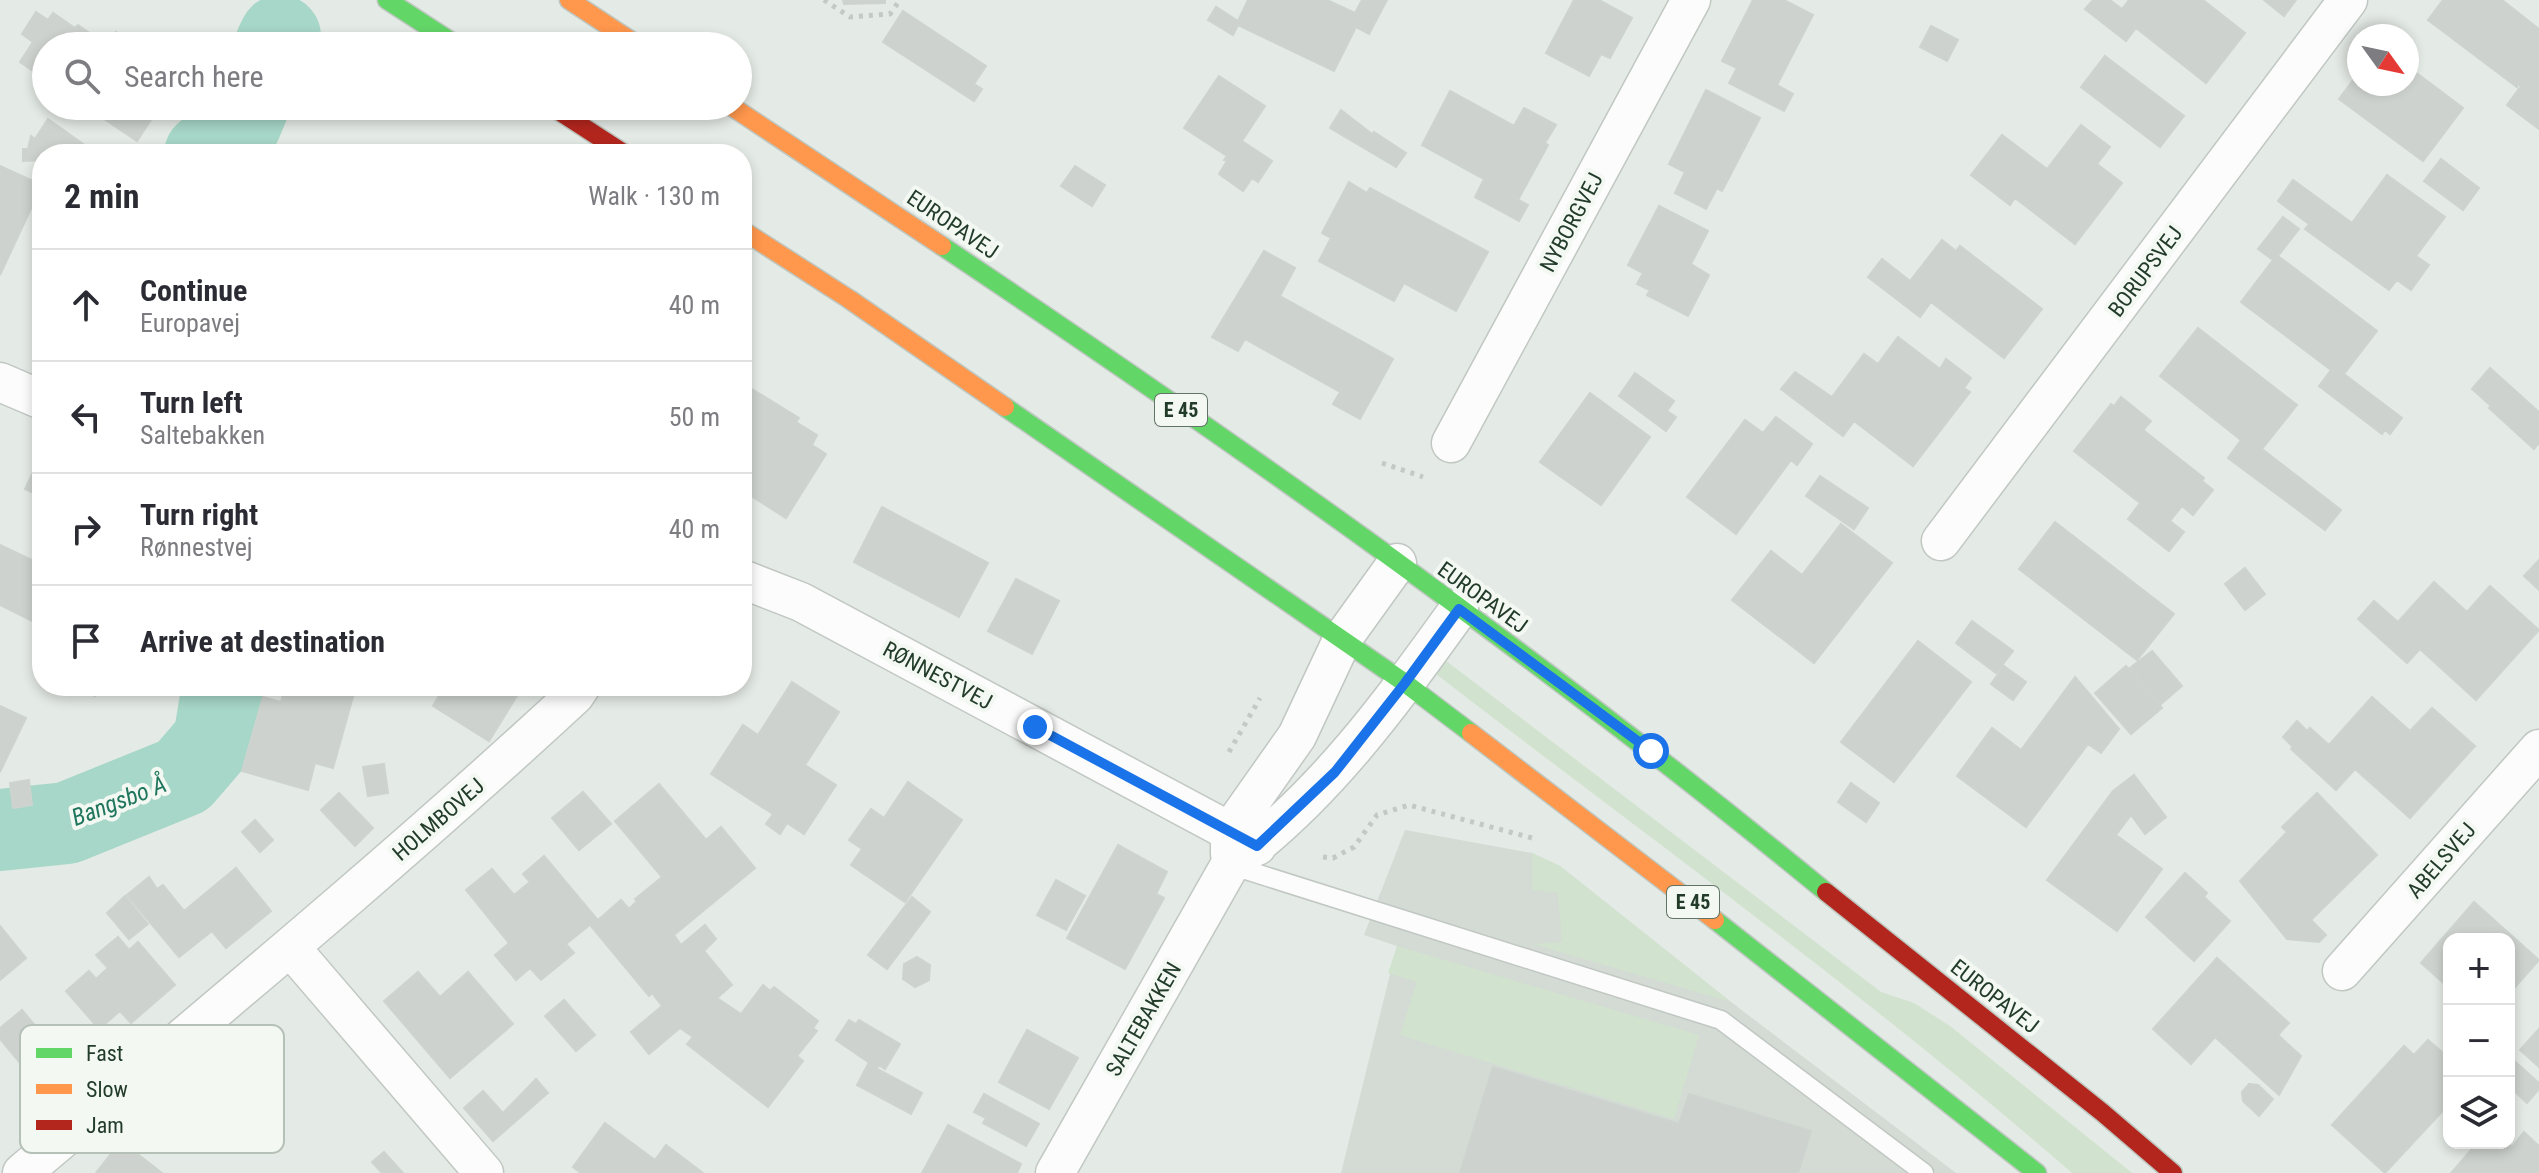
<!DOCTYPE html>
<html lang="en">
<head>
<meta charset="utf-8">
<style>
	:root { --surface:#fff; --page:#f2f2f3; --text:#2b2b33; --muted:#7c7c81; --line:#e1e1e2 }
	body { margin:0; font-family:"Roboto Condensed",sans-serif; background:var(--page); color:var(--text) }
	.controls { position:absolute; right:24px; bottom:24px; display:grid; overflow:hidden; border-radius:16px; box-shadow:0 4px 12px #0003 }
	.controls button { width:72px; height:72px; display:grid; place-items:center; padding:0; border:0; border-bottom:2px solid var(--line); background:var(--surface); color:var(--text); font:40px sans-serif }
	.compass { position:absolute; left:2347px; top:24px; width:72px; height:72px; border-radius:50%; background:var(--surface); box-shadow:0 4px 12px #0003; rotate:123deg }
	.stop { position:absolute; width:24px; height:24px; margin:-18px; border:6px solid #1a73e8; border-radius:50%; background:#fff }
	.stop.end { background:#1a73e8; border-color:#fff; box-shadow:0 2px 8px #0008 }
	.list { margin:0; padding:0; list-style:none }
	h2 { display:flex; justify-content:space-between; align-items:center; height:104px; margin:0; padding:0 32px; font-size:34px }
	h2 small { font-size:26px; font-weight:400; color:var(--muted) }
	.list li { display:grid; grid-template-columns:52px 1fr auto; gap:24px; align-items:center; box-sizing:border-box; height:112px; padding:0 32px; border-top:2px solid var(--line) }
	.list b { display:block; font-size:30px; white-space:nowrap }
	.list p { margin:0; font-size:26px; white-space:nowrap; color:var(--muted) }
	.list em { font-size:26px; font-style:normal; color:var(--muted) }
	.icon { flex:none; width:44px; height:44px; fill:none; stroke:currentColor; stroke-width:2; stroke-linecap:round; stroke-linejoin:round }
	.map { position:relative; flex:none; width:2539px; height:1173px; overflow:hidden }
	.search { position:absolute; background:var(--surface); box-shadow:0 4px 12px #0003; left:32px; top:32px; width:720px; height:88px; display:flex; align-items:center; gap:20px; box-sizing:border-box; padding:0 28px; border-radius:44px; color:var(--muted); font-size:30px }
	.panel { position:absolute; background:var(--surface); box-shadow:0 4px 12px #0003; left:32px; top:144px; width:720px; height:552px; border-radius:32px }
	.map>svg:first-child { display:block }
	.built { fill:#d3dbd4 }
	.green { fill:#d1e2ce }
	.lines { fill:none; stroke-linecap:round; stroke-linejoin:round }
	.river { stroke:#a7d7c8; stroke-width:82 }
	.building { fill:#cdd2ce; stroke:#cdd3ce; stroke-width:2 }
	.lane-casing { stroke:#c1c7c2; stroke-width:21 }
	.street-casing { stroke:#c1c7c2; stroke-width:41 }
	.fast-casing { stroke:#bdc6bf; stroke-width:21 }
	.slow-casing { stroke:#bdc6bf; stroke-width:21 }
	.jam-casing { stroke:#bdc6bf; stroke-width:21 }
	.path { stroke:#c1cac3; stroke-width:5; stroke-dasharray:4 6; stroke-linecap:butt }
	.lane { stroke:#fbfcfb; stroke-width:18 }
	.street { stroke:#fbfcfb; stroke-width:38 }
	.fast { stroke:#63d668; stroke-width:18 }
	.slow { stroke:#ff974d; stroke-width:18 }
	.jam { stroke:#b3261e; stroke-width:18 }
	.route { stroke:#1a73e8; stroke-width:10 }
	.labels { text-anchor:middle; stroke-width:8; stroke-linejoin:round; paint-order:stroke }
	.shield { fill:#f3f8f3; stroke:#617466; stroke-width:2 }
	.shield-label { font-size:20px; font-weight:bold; fill:#233c2a }
	.street-label { font-size:22px; fill:#233c2a; stroke:#f3f8f3 }
	.water-label { font-size:24px; font-style:italic; fill:#1f765d; stroke:#f3f8f3 }
	.key { fill:#f3f8f3; stroke:#b5c0b7; stroke-width:2 }
	.key-label { font-size:22px; fill:#233c2a }
</style>
</head>
<body>
<div class="map">
<svg width="2539" height="1173" viewBox="0 0 2539 1173">
	<rect width="100%" height="100%" fill="#e4eae5"/>
	<path class="built" d="M1405 830 1532 853 1560 866 1731 1002 1956 1173H1341L1397 946 1364 935Z"/>
	<path class="green" d="M1445 660 1881 992 1914 1003 1950 1026 2132 1173H2072C1869 996 1649 838 1436 674L1432 665Z
		M1532 853 1560 866 1731 1002 1533 944 1562 942 1558 893 1532 890Z
		M1397 946 1699 1035 1674 1119 1400 1035 1417 982 1388 973Z"/>
	<g class="lines">
		<path class="river" d="M275 46 280 36
			M205 154 241 123 248 106
			M0 830 67 823 183 776 214 740 223 686"/>
	</g>
	<path class="building" d="M843 0H885V3L844 4Z
		M1248 0H1327L1355 13 1362 0H1387L1369 34 1356 27 1334 71 1238 25 1233 35 1208 20 1216 7 1238 21Z
		M1574 0H1599L1632 18 1610 58 1601 54 1589 76 1546 53Z
		M1753 0H1784L1813 15 1777 85 1793 94 1784 111 1729 83 1737 68 1722 61Z
		M2093 0H2110L2122 9 2129 0H2203L2245 33 2206 83 2136 28 2126 41 2085 9Z
		M2264 0H2296L2284 16Z
		M2443 0H2502L2539 29V129L2507 105 2521 86 2518 84 2517 87 2428 20Z
		M903 11 986 66 974 84 982 89 974 101 883 42Z
		M36 12 48 20 53 13 75 28 78 25 107 45 116 32 137 46H46V80L20 62 33 42 22 34Z
		M1931 26 1958 40 1947 61 1920 47Z
		M2105 56 2184 116 2160 147 2081 87Z
		M2410 68 2463 108 2423 161 2339 99 2359 72V84H2407V72Z
		M1219 76 1265 106 1242 141 1272 161 1258 182 1252 178 1243 191 1219 174 1227 161 1224 160 1227 156 1184 128Z
		M1706 90 1760 118 1722 191 1717 188 1706 209 1675 193 1685 172 1669 164Z
		M1450 91 1514 126 1524 108 1556 125 1545 143 1548 145 1519 198 1514 195 1513 197 1528 205 1519 221 1475 197 1484 179 1422 145Z
		M85 106H160L137 141Z
		M1341 110 1372 134 1374 132 1406 153 1396 167 1330 128Z
		M48 119 86 146 81 154H42V160L23 161V149H28L31 136 35 139Z
		M2081 125 2110 147 2097 164 2122 183 2075 244 2015 198 2010 205 1971 175 2002 135 2047 169Z
		M2441 159 2479 188 2463 210 2424 181Z
		M0 166 42 185 0 275Z
		M1075 166 1105 185 1092 206 1061 186Z
		M2387 175 2445 217 2416 256 2429 265 2411 290 2397 280 2389 290 2305 229 2309 224 2278 201 2293 180 2352 223Z
		M1349 182 1367 193 1370 188 1488 252 1456 311 1404 283 1394 301 1319 261 1331 238 1322 233Z
		M1659 206 1708 231 1691 264 1709 275 1688 316 1647 295 1650 290 1637 284 1643 273 1628 265Z
		M2283 217 2299 229 2278 256 2377 331 2344 374 2402 418 2390 434 2385 430 2382 434 2319 386 2331 370 2241 302 2273 260 2258 249Z
		M1942 240 1956 251 1960 246 2042 309 2004 358 1931 302 1920 317 1868 277 1882 259 1910 281Z
		M1264 251 1295 268 1280 296 1393 359 1360 419 1333 404 1340 392 1245 339 1238 351 1212 337Z
		M2198 328 2297 405 2262 449 2341 510 2325 530 2228 458 2241 440 2160 376Z
		M1898 337 1940 369 1946 359 1971 378 1964 388 1970 392 1913 466 1854 421 1843 436 1781 389 1795 372 1832 397 1864 354 1878 364Z
		M2490 368 2539 412V443L2534 449 2489 408 2491 406 2472 389Z
		M1635 373 1674 401 1667 411 1676 417 1666 431 1619 396Z
		M742 383 799 418 796 422 817 435 812 445 826 454 786 518 751 496 742 509Z
		M1590 393 1650 437 1601 505 1540 462Z
		M2121 397 2151 421 2143 430 2204 478 2202 481 2213 490 2193 515 2182 506 2170 521 2184 532 2169 551 2128 519 2140 503 2074 451 2111 404 2114 406Z
		M1776 417 1812 444 1797 465 1791 460 1736 534 1687 497 1745 420 1763 433Z
		M42 454V497L25 489Z
		M1820 476 1868 508 1854 529 1806 496Z
		M882 507 988 563 959 617 854 562Z
		M2055 522 2174 614 2137 660 2019 569Z
		M1841 524 1892 563 1814 663 1732 600 1771 551 1802 575Z
		M0 545 42 565V626L0 605Z
		M2539 560V590L2524 576Z
		M2245 568 2265 594 2245 610 2225 584Z
		M1016 579 1059 601 1032 654 988 631Z
		M2434 582 2467 612 2490 586 2539 630 2476 700 2420 649 2407 663 2358 619 2374 601 2398 622Z
		M1972 621 2013 651 1996 673 1956 643Z
		M1918 641 1971 682 1894 782 1841 742Z
		M2152 651 2182 686 2161 704 2130 668Z
		M2004 666 2026 682 2013 700 1991 684Z
		M2126 666 2162 708 2131 734 2095 693Z
		M2075 677 2119 729 2101 753 2088 744 2026 827 1957 776 1992 728 2021 750Z
		M792 682 839 712 805 765 836 785 804 834 787 823 780 834 766 824 773 814 711 774 743 725 758 735Z
		M74 686H100L95 696Z
		M285 686H356L333 768 315 763 308 790 242 771 263 697 281 702Z
		M445 686H523L489 741 433 706Z
		M2372 697 2410 731 2432 708 2475 746 2410 818 2355 769 2336 790 2291 749 2293 747 2283 737 2297 721 2307 731 2310 728 2329 745Z
		M0 706 26 718 0 772Z
		M384 764 388 793 368 796 363 767Z
		M2134 775 2166 817 2145 834 2131 815 2116 835 2162 869 2117 931 2047 880 2113 791Z
		M29 780 32 805 13 808 10 783Z
		M908 782 962 820 905 902 851 865 862 849 849 840 871 809 884 818Z
		M1851 783 1879 803 1866 822 1838 802Z
		M659 784 706 840 721 827 755 868 674 935 681 945 705 925 716 939 704 951 732 985 717 998 741 1014 763 985 770 991 774 987 818 1021 813 1028 817 1031 797 1056 803 1061 768 1107 687 1044 693 1037 680 1028 649 1054 631 1032 662 1006 652 993 649 996 591 926 621 900 629 909 637 901 635 899 662 877 615 821Z
		M583 792 611 824 579 850 552 818Z
		M339 793 373 828 355 846 321 810Z
		M2317 793 2377 855 2311 920 2326 935 2319 942 2287 939 2240 881 2287 832 2282 827Z
		M255 820 273 840 260 852 242 832Z
		M1118 845 1167 872 1156 894 1164 898 1125 969 1067 938Z
		M544 856 597 919 566 944 574 953 541 980 530 968 516 980 495 955 509 943 466 890 492 869 514 895 530 882 523 874Z
		M236 868 271 911 226 948 212 931 179 957 127 895 149 877 157 889 163 885 184 911Z
		M2185 873 2207 893 2204 897 2230 921 2194 961 2146 917Z
		M1056 880 1085 896 1066 930 1037 915Z
		M125 896 148 924 129 939 107 913Z
		M912 897 930 912 887 969 868 955Z
		M2474 902 2539 960 2509 994V939H2449V988L2421 963Z
		M0 926 26 958 0 980Z
		M118 937 129 950 138 942 175 985 131 1023 120 1011 99 1029 66 991 89 971 96 979 108 968 96 955Z
		M917 957 930 965 929 980 915 987 903 979 904 964Z
		M2217 958 2289 1023 2278 1035 2301 1056 2279 1095 2215 1037 2191 1064 2153 1029Z
		M418 972 440 997 468 972 513 1024 450 1078 384 1001Z
		M564 1000 595 1035 576 1051 545 1016Z
		M22 1010 58 1053 31 1076 0 1039V1028Z
		M849 1020 856 1024 859 1020 900 1044 885 1069 879 1065 877 1068 836 1040Z
		M2539 1029V1067L2520 1050Z
		M1027 1030 1078 1058 1049 1109 999 1082Z
		M2428 1040 2449 1058V1104L2385 1173 2332 1125 2404 1046 2414 1055Z
		M2509 1056 2539 1083V1089L2527 1103 2509 1086Z
		M868 1064 922 1093 911 1114 857 1085Z
		M1493 1067 1679 1124 1689 1094 1811 1131 1798 1173H1460Z
		M536 1079 548 1093 493 1141 464 1108 483 1091 503 1113Z
		M2249 1084 2258 1085 2273 1099 2259 1116 2243 1101 2242 1092Z
		M984 1094 1039 1124 1026 1146 983 1123 986 1118 974 1112Z
		M605 1123 655 1160 666 1145 703 1173H581L573 1167Z
		M948 1125 1021 1164 1017 1173H922Z
		M2524 1132 2539 1146V1173L2452 1172 2477 1143H2508L2512 1147Z
		M121 1141 162 1173H96Z
		M384 1152 403 1173H382L372 1162Z"/>
	<g class="lines">
		<g class="lane-casing">
			<path id="lane" d="M1230 865 1721 1020 1924 1173"/>
		</g>
		<g class="street-casing">
			<path id="street" d="M0 382 42 400
				M1451 443 1691 0
				M1941 541 2348 0
				M742 579 801 602 1257 846
				M1230 854V831L1297 736 1343 638 1397 563
				M290 947 484 1173
				M2342 971 2539 749
				M22 1173C208 1016 396 861 575 695L581 686
				M1055 1173 1230 865C1324 797 1392 702 1459 609"/>
		</g>
		<g class="fast-casing">
			<path id="fast" d="M387 0 458 46
				M942 246C1245 449 1544 660 1826 892
				M1005 407 1405 683 1471 733
				M1715 920 2037 1173"/>
		</g>
		<g class="slow-casing">
			<path id="slow" d="M569 0 639 46
				M731 106 942 246
				M742 230 849 299 1005 407
				M1471 733 1715 920"/>
		</g>
		<g class="jam-casing">
			<path id="jam" d="M551 106 625 154
				M1826 892 2103 1113 2173 1173"/>
		</g>
		<path class="path" d="M824 0 850 17 890 14 900 0
			M1382 463 1423 477
			M1229 752 1260 698
			M1323 857 1333 858 1354 847 1377 815 1409 805 1532 838"/>
		<use href="#lane" class="lane"/>
		<use href="#street" class="street"/>
		<use href="#fast" class="fast"/>
		<use href="#slow" class="slow"/>
		<use href="#jam" class="jam"/>
	</g>
	<g class="lines">
		<path class="route" d="M1035 727 1257 846 1335 772 1405 683 1459 609 1651 751"/>
	</g>
	<g class="labels">
		<g class="shield">
			<rect x="1155" y="394" width="52" height="32" rx="6"/>
			<rect x="1667" y="886" width="52" height="32" rx="6"/>
		</g>
		<g class="shield-label">
			<text x="1181" y="417">E 45</text>
			<text x="1693" y="909">E 45</text>
		</g>
		<g class="street-label">
			<text transform="translate(1571 222) rotate(-62)" y="8">NYBORGVEJ</text>
			<text transform="translate(953 224) rotate(34)" y="8">EUROPAVEJ</text>
			<text transform="translate(2145 271) rotate(-53)" y="8">BORUPSVEJ</text>
			<text transform="translate(1483 597) rotate(36)" y="8">EUROPAVEJ</text>
			<text transform="translate(938 675) rotate(28)" y="8">RØNNESTVEJ</text>
			<text transform="translate(438 819) rotate(-41)" y="8">HOLMBOVEJ</text>
			<text transform="translate(2441 860) rotate(-49)" y="8">ABELSVEJ</text>
			<text transform="translate(1995 996) rotate(38)" y="8">EUROPAVEJ</text>
			<text transform="translate(1143 1019) rotate(-60)" y="8">SALTEBAKKEN</text>
		</g>
		<g class="water-label">
			<text transform="translate(119 801) rotate(-21)" y="8">Bangsbo Å</text>
		</g>
	</g>
	<rect x="20" y="1025" width="264" height="128" rx="12" class="key"/>
	<rect x="36" y="1048" width="36" height="10" fill="#63d668"/>
	<rect x="36" y="1084" width="36" height="10" fill="#ff974d"/>
	<rect x="36" y="1120" width="36" height="10" fill="#b3261e"/>
	<g class="key-label">
		<text x="86" y="1061">Fast</text>
		<text x="86" y="1097">Slow</text>
		<text x="86" y="1133">Jam</text>
	</g>
</svg>
<div class="controls">
<button>+</button>
<button>−</button>
<button><svg class="icon" aria-label="layers" viewBox="0 0 24 24"><path d="M12 4l9 5-9 5-9-5zM3 14l9 5 9-5"/></svg></button>
</div>
<svg class="compass" viewBox="-18 -18 36 36"><path d="M0-13l5 13h-10z" fill="#e53935"/><path d="M0 13l5-13h-10z" fill="#7c7c81"/></svg>
<div class="stop" style="left:1651px;top:751px"></div>
<div class="stop end" style="left:1035px;top:727px"></div>
<div class="search"><svg class="icon" aria-label="search" viewBox="0 0 24 24"><circle cx="10" cy="10" r="6"/><path d="M15 15l6 6"/></svg>Search here</div>
<section class="panel">
<h2>2 min<small>Walk · 130 m</small></h2>
<ul class="list">
<li><svg class="icon" aria-label="ahead" viewBox="0 0 24 24"><path d="M12 20V5M6 11l6-6 6 6"/></svg><div><b>Continue</b><p>Europavej</p></div><em>40 m</em></li>
<li><svg class="icon" aria-label="left" viewBox="0 0 24 24"><path d="M17 20v-9H6M10 6l-5 5 5 5"/></svg><div><b>Turn left</b><p>Saltebakken</p></div><em>50 m</em></li>
<li><svg class="icon" aria-label="right" viewBox="0 0 24 24"><path d="M7 20v-9h11M14 6l5 5-5 5"/></svg><div><b>Turn right</b><p>Rønnestvej</p></div><em>40 m</em></li>
<li><svg class="icon" aria-label="arrive" viewBox="0 0 24 24"><path d="M6 21V4h12l-3 4 3 4H6"/></svg><div><b>Arrive at destination</b></div></li>
</ul>
</section>
</div>
</body>
</html>
